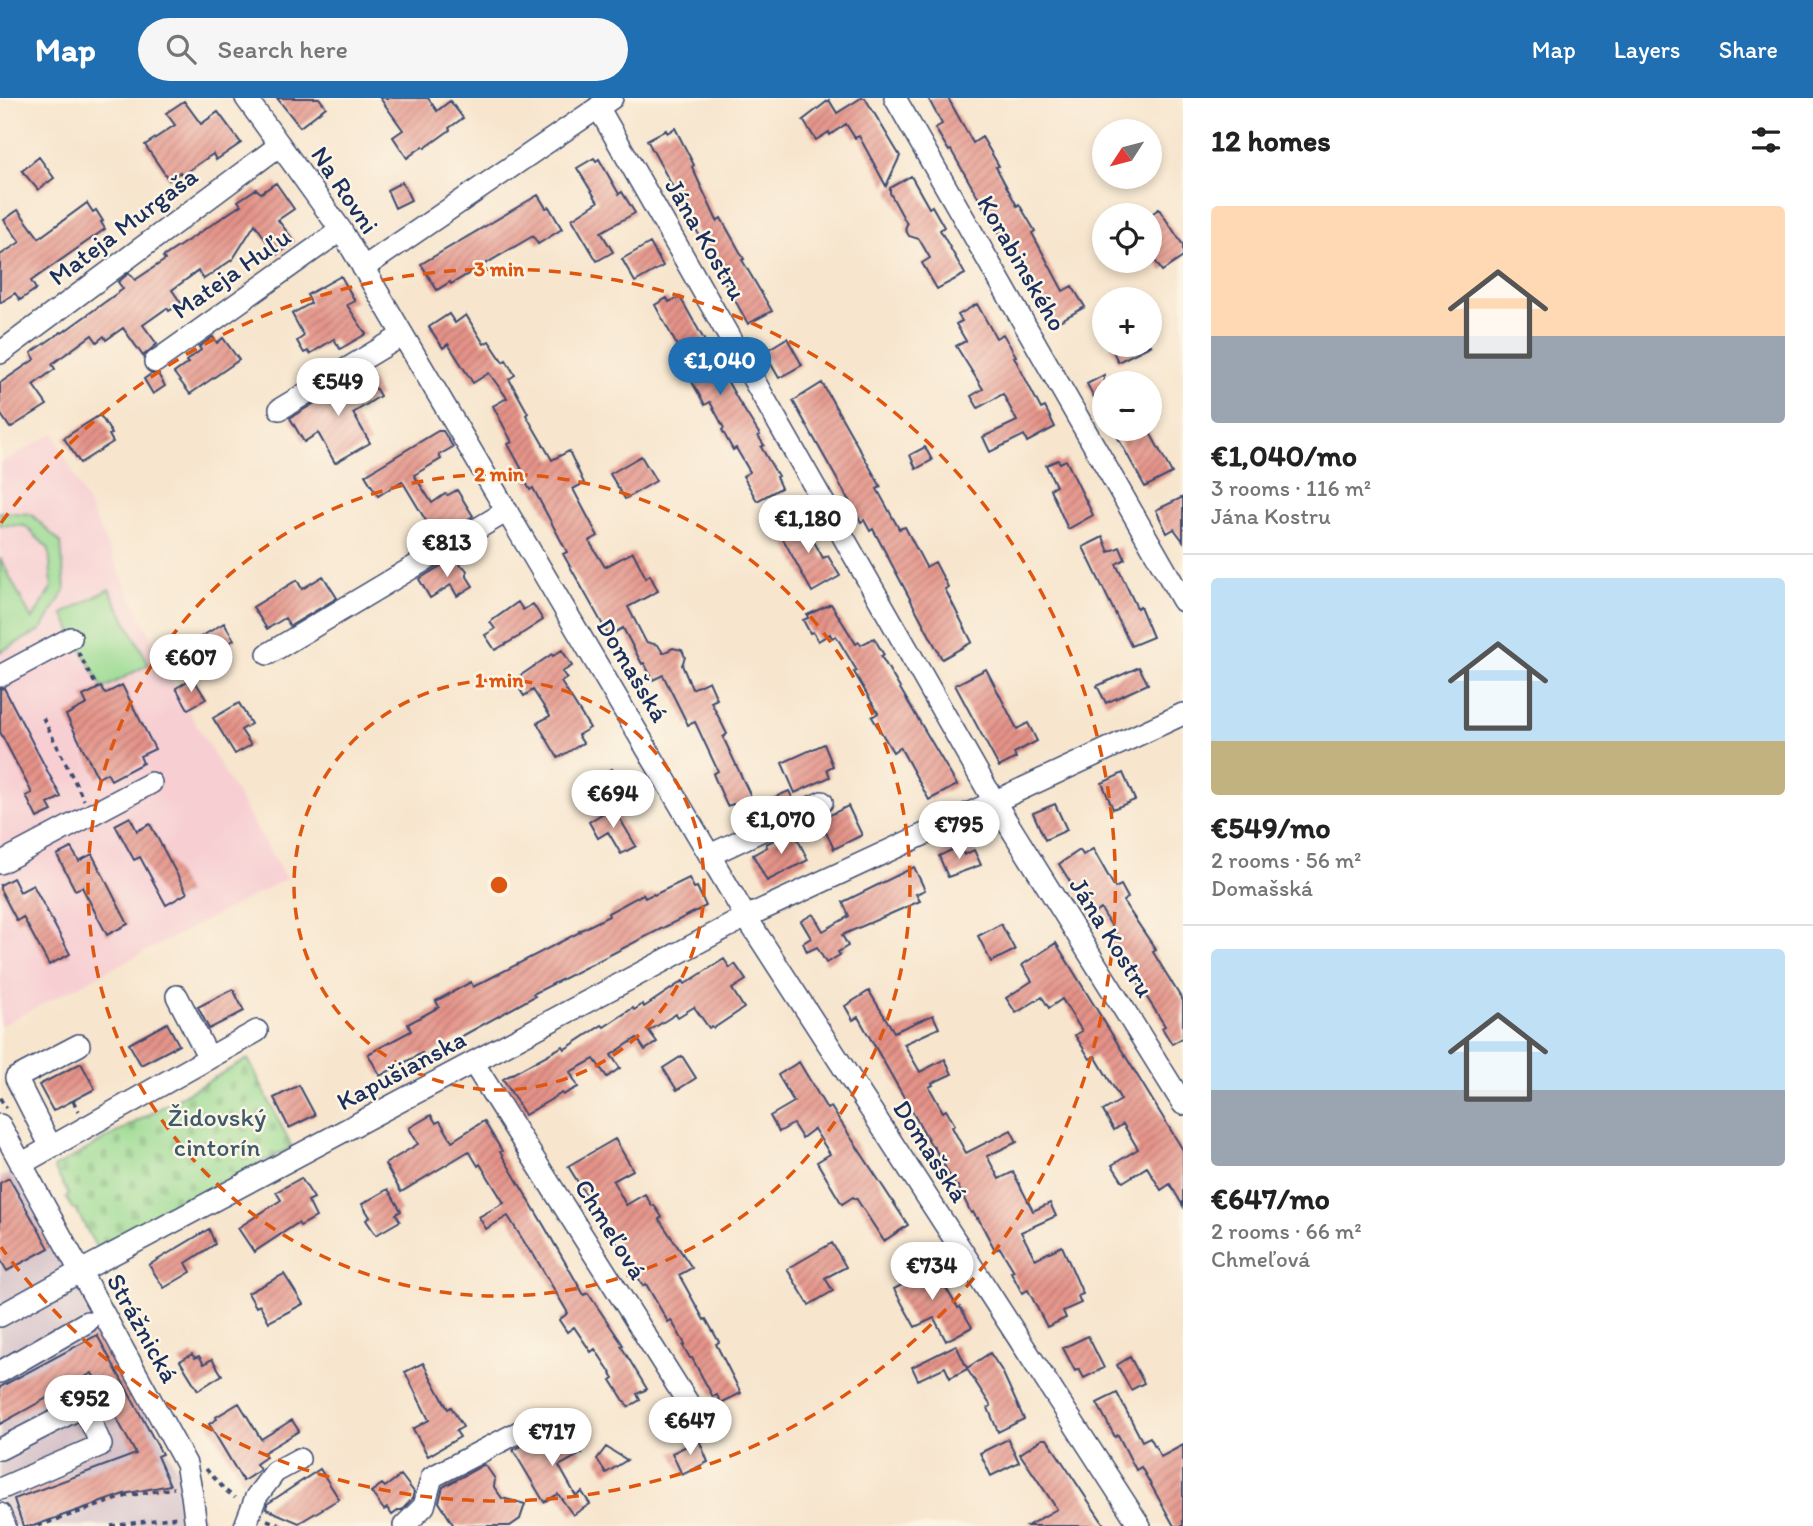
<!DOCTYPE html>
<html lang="en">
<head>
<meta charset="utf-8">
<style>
	body { margin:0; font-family:Itim,sans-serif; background:#f6f6f6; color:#222; height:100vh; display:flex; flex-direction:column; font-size:26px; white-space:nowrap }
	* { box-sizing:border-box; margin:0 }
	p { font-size:23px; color:#767676 }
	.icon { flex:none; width:38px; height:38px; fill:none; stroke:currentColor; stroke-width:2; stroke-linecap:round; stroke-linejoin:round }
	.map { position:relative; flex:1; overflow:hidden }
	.panel { display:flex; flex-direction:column; background:#fff; width:630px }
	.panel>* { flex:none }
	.needle { width:46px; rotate:234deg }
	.tools { position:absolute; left:1092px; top:21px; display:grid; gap:14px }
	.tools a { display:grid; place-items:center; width:70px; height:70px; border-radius:50%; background:#fff; box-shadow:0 4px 10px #0003; font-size:35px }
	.price { position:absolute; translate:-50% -60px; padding:0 16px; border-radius:24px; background:#fff; color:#222; font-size:23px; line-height:46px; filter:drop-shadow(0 2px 4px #0008) }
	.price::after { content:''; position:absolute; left:50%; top:42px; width:21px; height:16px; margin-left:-10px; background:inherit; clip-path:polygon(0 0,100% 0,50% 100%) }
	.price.active { background:#1f6fb2; color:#fff }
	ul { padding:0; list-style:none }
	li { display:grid; align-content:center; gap:14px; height:371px; padding:0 28px }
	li+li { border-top:2px solid #e0e0e0 }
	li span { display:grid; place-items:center; height:217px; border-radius:7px; color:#555 }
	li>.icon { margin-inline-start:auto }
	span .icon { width:126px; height:126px; fill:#fffc; stroke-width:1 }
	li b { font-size:30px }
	h2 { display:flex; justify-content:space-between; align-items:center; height:84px; padding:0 28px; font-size:30px }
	header { display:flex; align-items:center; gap:42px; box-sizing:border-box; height:98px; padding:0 35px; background:#1f6fb2; color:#fff }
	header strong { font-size:33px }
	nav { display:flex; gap:38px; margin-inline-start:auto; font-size:24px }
	.search { width:490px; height:63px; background:#f6f6f6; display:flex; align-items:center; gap:18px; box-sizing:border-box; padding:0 24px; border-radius:38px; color:#767676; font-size:26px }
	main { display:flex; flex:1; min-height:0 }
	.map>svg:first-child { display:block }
	.built { fill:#f7cfd3 }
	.industrial { fill:#d2bdc7 }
	.cemetery { fill:url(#cemetery-stones); stroke:#5a8478; stroke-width:2 }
	.pitch { fill:#9ada91; stroke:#5a8478; stroke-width:2 }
	.building { fill:url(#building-hatch) }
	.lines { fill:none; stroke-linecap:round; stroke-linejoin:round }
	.minor-casing { stroke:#3c4a6f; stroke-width:24 }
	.path { stroke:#3c4a6f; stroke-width:3.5; stroke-dasharray:5 5; stroke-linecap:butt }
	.minor { stroke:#fff; stroke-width:21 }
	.ring { fill:none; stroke:#de5710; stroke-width:3.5; stroke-dasharray:12 9 }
	.labels { text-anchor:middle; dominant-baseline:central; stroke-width:5; stroke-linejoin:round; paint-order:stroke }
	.street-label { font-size:26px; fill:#1b2f5e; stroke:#fcf5e5 }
	.park-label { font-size:26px; fill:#3b5a6b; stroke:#fcf5e5 }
	.centre { fill:#de5710; stroke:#fcf5e5; stroke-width:3.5 }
	.ring-label { font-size:21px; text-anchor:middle; font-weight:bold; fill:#de5710; stroke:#fcf5e5; stroke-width:5; stroke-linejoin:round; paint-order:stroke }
</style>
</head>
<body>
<header>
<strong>Map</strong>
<div class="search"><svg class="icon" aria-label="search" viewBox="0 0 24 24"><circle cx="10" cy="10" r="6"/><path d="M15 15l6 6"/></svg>Search here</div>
<nav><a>Map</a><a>Layers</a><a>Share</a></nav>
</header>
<main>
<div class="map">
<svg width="1183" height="1428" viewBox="0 0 1183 1428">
	<defs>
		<pattern id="cemetery-stones" width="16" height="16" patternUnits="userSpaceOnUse" patternTransform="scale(1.75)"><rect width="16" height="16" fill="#9ada91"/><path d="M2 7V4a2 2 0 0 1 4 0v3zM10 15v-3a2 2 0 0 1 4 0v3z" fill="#84bb7f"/></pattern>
		<pattern id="building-hatch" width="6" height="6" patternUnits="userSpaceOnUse" patternTransform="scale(1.75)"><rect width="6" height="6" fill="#e59388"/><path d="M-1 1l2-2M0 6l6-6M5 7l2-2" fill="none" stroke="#b97872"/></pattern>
	</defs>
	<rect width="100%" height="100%" fill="#fcf5e5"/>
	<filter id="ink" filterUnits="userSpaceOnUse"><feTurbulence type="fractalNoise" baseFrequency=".0143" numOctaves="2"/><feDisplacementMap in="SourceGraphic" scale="14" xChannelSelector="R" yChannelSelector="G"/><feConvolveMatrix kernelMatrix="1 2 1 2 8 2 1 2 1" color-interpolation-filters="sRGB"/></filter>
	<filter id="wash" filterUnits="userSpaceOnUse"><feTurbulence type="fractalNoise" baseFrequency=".00686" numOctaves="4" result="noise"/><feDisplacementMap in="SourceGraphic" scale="28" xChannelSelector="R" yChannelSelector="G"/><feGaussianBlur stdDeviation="1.57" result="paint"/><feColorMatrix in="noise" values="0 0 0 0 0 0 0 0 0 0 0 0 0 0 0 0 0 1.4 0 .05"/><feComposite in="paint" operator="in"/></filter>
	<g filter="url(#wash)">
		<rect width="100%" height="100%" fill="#f7e5cd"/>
		<path class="built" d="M54,335L174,588L286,781L0,928V366Z"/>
		<path class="industrial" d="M15,1072L205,1423L156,1428H0V1080Z"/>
		<path class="cemetery" d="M248,961L292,1049L124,1136L96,1149L76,1111L73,1112L66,1099L69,1097L54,1070Z"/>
		<path class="pitch" d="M0,414L31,416L61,445L65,492L41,532L0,554V460L32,522L52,489L49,451L25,428L0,427Z
			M109,491L149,566L103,591L63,516Z"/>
		<g id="blocks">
			<path class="building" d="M277,0H319L326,9L300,29Z
				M380,0H428L437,13L450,3L463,20L449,30L450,32L425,50L423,48L407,60L393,39L403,32Z
				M861,0H865L900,58L886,88L859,38L855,40L846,26L830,37L829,34L816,42L803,22L829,2L837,15Z
				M928,0H948L973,45L982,39L999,68L996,69L1017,108L1019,106L1035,133L1032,135L1063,193L1072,188L1085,209L1056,225L1036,188L1031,191L1008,149L1007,150L951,52L949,53L935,30L942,26Z
				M184,3L201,26L218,14L241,45L216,62L213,56L182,77L180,74L169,82L145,47L175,27L166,15Z
				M675,30L694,67L692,69L717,123L721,120L744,161L742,162L772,213L748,226L647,42L666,32L667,35Z
				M39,59L54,80L38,92L22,73Z
				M594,60L596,63L599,61L619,96L622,94L635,115L601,134L613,154L597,163L572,121L598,104L577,70Z
				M911,78L929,110L932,108L944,129L940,132L965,176L937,191L922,165L930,160L919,141L909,138L905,131L907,126L890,95V90Z
				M402,84L411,102L395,110L387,92Z
				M276,85L294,111L278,122L295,144L276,157L255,126L233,161L204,181L198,173L172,192L181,205L169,213L167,210L143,227L157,246L143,258L123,230L106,242L104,238L97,244L92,237L52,266L55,271L33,287L47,307L10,330L0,315V285L35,261L31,255L61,234L62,235L123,191L118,184L129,175L135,182L165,162L163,159L241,107L238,103L256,91L261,95Z
				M538,97L546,110L549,109L562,131L538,146L533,138L451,186L450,184L437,192L421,166Z
				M87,105L93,114L96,112L103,123L101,124L105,131L31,183L36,191L20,202L15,195L0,205V157L20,144L4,122L18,112L39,140Z
				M1159,111L1183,147V159L1162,173L1150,155V117Z
				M650,145L663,168L635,184L622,161Z
				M341,178L355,203L347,207L366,236L340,251L334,241L310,256L308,253L304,255L297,243L304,238L292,216L311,205L307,197Z
				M680,199L738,302L760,337L758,338L764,347L761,349L778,378L776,379L781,390L757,403L743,378L750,374L736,350L733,352L722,332L724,330L710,304L705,307L683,268L687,266L655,207L667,200L669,204Z
				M977,206L996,240L1003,236L1016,258L1014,259L1041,311L1045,309L1055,329L1027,344L1024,337L990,354L983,339L1017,323L1003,296L978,310L971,298L983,291L956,248L966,243L956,226L962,223L958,217Z
				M449,216L455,225L466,217L484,246L489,243L503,264L506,262L515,277L509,281L528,315L526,317L552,362L569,353L584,385L573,391L598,438L589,443L605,469L633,454L646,480L650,477L658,493L628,509L646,544L658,547L663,555L673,550L682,552L685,559L682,567L692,591L709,583L717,601L711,604L727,636L723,639L754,705L737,713L733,706L727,708L713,676L718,673L695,624L688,627L663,577L653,582L644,565L642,566L623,530L609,538L563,456L567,454L533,390L530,392L524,381L526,379L508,346L512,344L493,308L507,300L489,275L473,285L448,246L443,250L429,229Z
				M213,239L217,245L223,240L239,262L190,296L174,275L188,265L186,263L201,252L199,249Z
				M787,240L802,267L779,280L764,254Z
				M1110,247H1152L1118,264Z
				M366,274L380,298L353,315L370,345L335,365L318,335L304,344L290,320Z
				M151,276H158L165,288L153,296L144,281Z
				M1104,277V318L1087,286Z
				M822,285L881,389L877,391L899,431L905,429L926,469L935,464L948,489L945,491L972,544L942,561L873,431L870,433L864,422L861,424L793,303Z
				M100,317L112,336L109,337L113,344L80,365L64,340Z
				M1113,331H1148L1172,375L1145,389Z
				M438,333H443L453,349L439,357L441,361L414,377L432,405L445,396L448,397L457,392L473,418L455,429L452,425L434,436L402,383L378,398L365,377Z
				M925,349L932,362L916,371L910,357Z
				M641,358L656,383L625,401L610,376Z
				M1058,362L1060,365L1066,362L1093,417L1068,431L1050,391L1056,388L1046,367Z
				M1183,399V443L1174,431L1167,435L1156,412Z
				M800,418L823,460L828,458L840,478L812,494L777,430Z
				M1103,439L1109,454L1120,449L1125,461L1116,466L1137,510L1140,508L1153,539L1131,548L1083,449Z
				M456,459L461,468L464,469L467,473L466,477L473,488L457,498L451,487L430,500L419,481Z
				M323,478L337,500L290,528L285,520L267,531L253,509L297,482L302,491Z
				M518,504L523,512L533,506L543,522L520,537V538L495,552L485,537L495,531L490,524Z
				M831,506L856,546L859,544L861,547L874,540L884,557L881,558L957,687L929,702L900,649L893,654L872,619L878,615L854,574L857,573L836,538L832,540L830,536L818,543L813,534L810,535L803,522L808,520L807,517Z
				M224,525L234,542L227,546L232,555L190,579L175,554Z
				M562,552L572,568L562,574L567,580L561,584L590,630L578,637L583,645L558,660L537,625L550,618L533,592L524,598L514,582L552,556L553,558Z
				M1139,569L1148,586L1106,605L1097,588Z
				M986,571L1017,631L1028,625L1037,643L1014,655L1016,660L999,669L955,587Z
				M193,580L206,601L188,611L176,590Z
				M122,587L155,651L140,658L143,665L111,682L107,675L98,680L66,617L87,606L83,598L101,589L105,596Z
				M4,590L61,699L48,706L52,713L37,720L26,698L32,695L0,634V591Z
				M239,605L251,626L241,632L251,647L235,656L213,620Z
				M824,646L833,668L827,671L830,679L795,695L782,665Z
				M612,671L621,688L602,698L593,682Z
				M1123,675L1135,702L1113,711L1102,685Z
				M789,693L794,703L773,713L768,702Z
				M1055,706L1067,732L1045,742L1033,715Z
				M848,708L862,737L834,751L820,722Z
				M613,709L636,748L621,756L608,734L598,740L589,724Z
				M130,719L137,733L150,726L187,795L166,807L140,759L134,762L115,727Z
				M793,732L808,762L767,783L753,757L767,749L766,746Z
				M960,748L964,757L974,752L981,767L948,779L939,758Z
				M71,750L79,763L92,756L128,826L107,837L82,789L75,792L57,757Z
				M1093,751L1115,790L1121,787L1128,800L1123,803L1156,852L1153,854L1183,903V940L1172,946L1162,930L1165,928L1139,887L1142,885L1122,852L1118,854L1111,843L1118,839L1101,811L1091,817L1059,766L1080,752L1083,757Z
				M914,769L925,792L916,796L920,803L842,837L848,848L838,854L840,857L826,865L817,849L807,854L803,845L811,840L801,823L813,816L823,833L849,818L843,804Z
				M13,780L20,794L33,787L70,856L49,867L23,819L17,823L0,791V787Z
				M689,780L694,790L697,789L706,808L533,896L535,898L424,959L422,955L380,978L368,956L411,933L408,926L439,909L436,903L471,884L473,889L580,834L579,833L609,818L608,815L643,796L645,800L653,796L654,797Z
				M1001,826L1015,852L991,864L978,838Z
				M1056,845L1183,1052V1108L1170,1086L1161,1092L1147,1069L1123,1084L1112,1067L1138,1051L1123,1026L1114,1032L1103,1013L1121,1002L1095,958L1090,961L1075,937L1082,933L1062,901L1049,910L1042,899L1016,915L1006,900L1032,883L1022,867Z
				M724,861L730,870L735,866L746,882L732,891L744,910L714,930L712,928L709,930L694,909L678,919L676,916L649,933L657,944L645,952L637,940L611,957L620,970L607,979L594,961L570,974L578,989L563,997L562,995L525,1017L503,981L563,948L565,951L602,927L604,929L633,910L634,912L643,906L644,909L683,883L685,886Z
				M233,891L244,913L209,931L198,909Z
				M869,893L894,934L933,917L939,930L904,946L920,974L945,961L952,976L932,985L933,987L929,989L943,1014L946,1012L955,1027L952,1029L966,1055L1011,1032L1017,1044L987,1058L999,1081L1013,1074L1033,1113L1050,1105L1056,1118L1021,1134L1035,1161L1062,1148L1083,1196L1078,1198L1081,1205L1063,1213L1066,1220L1047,1229L1028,1192L1022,1195L1011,1174L1014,1173L1000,1150L995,1152L978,1120L977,1121L973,1114L971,1115L958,1088L956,1089L934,1049L933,1050L858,919L853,922L845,908Z
				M167,925L179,947L141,967L129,946Z
				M682,958L696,980L677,992L663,970Z
				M799,964L827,1011L831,1009L908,1127L884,1143L856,1100L855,1101L853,1099L842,1106L834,1093L817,1064L830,1056L814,1031L802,1040L793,1026L779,1034L770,1018L794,1004L778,977Z
				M81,965L95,991L53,1013L39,987Z
				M299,987L315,1017L289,1030L274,1000Z
				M431,1017L436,1025L440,1023L452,1043L484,1023L502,1053L500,1054L543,1126L584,1197L588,1195L623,1247L621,1248L647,1291L637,1296L640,1302L628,1309L611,1282L614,1280L595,1251L591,1254L574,1229L567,1234L559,1222L568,1215L532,1154L531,1155L508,1118L486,1131L479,1119L504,1105L480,1066L478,1068L469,1053L401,1094L385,1066L418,1046L409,1030Z
				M615,1041L633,1072L613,1083L626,1107L645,1096L652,1108L654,1107L662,1119L659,1121L692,1170L679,1177L704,1222L706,1221L719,1244L716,1246L741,1295L721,1305L717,1297L713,1299L692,1260H690L683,1248L685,1246L671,1222L668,1224L646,1186L643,1188L623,1152L621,1153L603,1120L601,1121L568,1068Z
				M9,1080L49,1150L7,1173L0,1161V1085Z
				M301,1080L314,1100L308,1103L316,1119L300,1128L298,1125L254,1154L238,1130L281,1102L276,1094Z
				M388,1091L401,1113L396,1116L400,1123L376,1137L366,1122L370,1119L362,1106Z
				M209,1131L215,1146L186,1165L191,1174L164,1190L149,1167Z
				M832,1145L846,1169L825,1180L833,1193L809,1207L787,1171Z
				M927,1159L958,1210L960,1209L972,1229L946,1243L934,1220L915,1229L894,1191L919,1178L913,1167Z
				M284,1176L303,1206L269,1224L260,1207L256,1209L248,1195Z
				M97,1237L162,1356L157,1358L170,1387L124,1396L33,1428H23L14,1401L136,1356L92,1275L0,1326V1289Z
				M1088,1238L1104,1270L1084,1280L1079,1271L1075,1273L1063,1250Z
				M956,1247L967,1270L990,1255L1002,1273L1024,1321L998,1334L988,1310L991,1308L967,1271L950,1280L945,1269L918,1282L912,1269Z
				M192,1256L195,1260L199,1258L204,1266L212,1261L222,1277L198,1292L180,1263Z
				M1130,1259L1144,1285L1131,1292L1117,1267Z
				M423,1265L448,1311L451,1309L463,1329L456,1333L460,1339L428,1358L413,1331L429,1322L405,1274Z
				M1117,1295L1142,1343L1150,1339L1161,1359L1183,1347V1428H1174L1141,1369L1136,1372L1118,1337L1115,1339L1097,1305Z
				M239,1305L261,1341L292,1322L299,1333L263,1355L266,1359L256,1366L260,1372L243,1383L209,1326L217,1321L216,1319Z
				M567,1328L582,1355L559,1368L576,1398L582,1394L590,1406L573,1417L558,1396L544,1404L513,1352L533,1342L535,1346Z
				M1008,1341L1019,1364L991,1378L980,1355Z
				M1042,1341H1047L1105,1428H1027L1057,1411L1020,1356Z
				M699,1342L708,1364L682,1377L672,1355Z
				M606,1349L627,1362L606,1375L597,1361Z
				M483,1367L486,1368L495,1381L494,1389L502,1400L525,1406L520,1421L510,1428H454L439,1404L443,1389Z
				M320,1371L339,1401L299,1425L266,1411L267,1406Z
				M401,1377L414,1394L412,1401L402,1412H399L392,1417L387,1410L384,1412L371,1394L382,1386L385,1389Z"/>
		</g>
	</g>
	<g filter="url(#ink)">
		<use href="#blocks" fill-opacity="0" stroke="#3c4a6f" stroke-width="2"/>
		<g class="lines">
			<g class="minor-casing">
				<path id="minor" d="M246,0L341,132L746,819L1140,1428
					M895,0L1183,503
					M598,9L994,703L1183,1006
					M363,170L612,0
					M0,255L280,47
					M155,264L341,132
					M280,311L403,237
					M268,556L507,413
					M0,578L71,540
					M710,757L822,704
					M0,765L151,685
					M177,898L209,960
					M474,966L702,1327
					M0,1027L186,1366L192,1397L196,1428
					M51,1049L16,980L79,947
					M21,1066L257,933
					M0,1218L81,1173L746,819L1183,616
					M0,1274L87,1224
					M0,1351L84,1308L101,1347L0,1391
					M0,1416L5,1428
					M245,1428L256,1399L275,1374L299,1361
					M404,1428L424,1408L432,1379L538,1324"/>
			</g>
			<path class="path" d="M78,554L98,591
				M43,620L84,702
				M0,1000L6,1010
				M73,1003L79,1013
				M206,1371L225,1392L235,1400
				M267,1422L283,1428
				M38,1428L127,1398L174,1390
				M111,1428L177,1419"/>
			<use href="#minor" class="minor"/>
		</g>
	</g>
	<g class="ring">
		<circle cx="499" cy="787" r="205"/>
		<circle cx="499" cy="787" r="411"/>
		<path d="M1 425A616 616 0 1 1 1 1149"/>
	</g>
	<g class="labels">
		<g class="street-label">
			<text transform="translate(345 92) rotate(56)">Na Rovni</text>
			<text transform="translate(123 128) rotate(-37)">Mateja Murgaša</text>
			<text transform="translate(706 141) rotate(60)">Jána Kostru</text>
			<text transform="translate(1022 165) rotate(60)">Korabinského</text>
			<text transform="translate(231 175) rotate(-35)">Mateja Huľu</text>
			<text transform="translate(633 572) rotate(59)">Domašská</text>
			<text transform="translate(1112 839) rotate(58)">Jána Kostru</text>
			<text transform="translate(401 972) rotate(-28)">Kapušianska</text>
			<text transform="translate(931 1053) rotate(57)">Domašská</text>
			<text transform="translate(611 1131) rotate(58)">Chmeľová</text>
			<text transform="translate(143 1230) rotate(61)">Strážnická</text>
		</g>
		<g class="park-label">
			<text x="217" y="1019">Židovský<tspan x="217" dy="30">cintorín</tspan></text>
		</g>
	</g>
	<circle cx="499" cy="787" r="10" class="centre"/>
	<g class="ring-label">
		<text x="499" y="178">3 min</text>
		<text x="499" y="383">2 min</text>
		<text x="499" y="589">1 min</text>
	</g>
</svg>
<div class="tools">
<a><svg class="needle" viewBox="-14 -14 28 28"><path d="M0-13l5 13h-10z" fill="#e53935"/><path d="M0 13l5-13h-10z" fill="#767676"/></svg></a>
<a><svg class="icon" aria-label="locate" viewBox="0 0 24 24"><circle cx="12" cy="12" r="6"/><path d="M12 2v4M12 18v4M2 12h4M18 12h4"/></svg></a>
<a>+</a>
<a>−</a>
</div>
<b class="price active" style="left:720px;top:299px">€1,040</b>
<b class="price" style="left:338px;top:320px">€549</b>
<b class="price" style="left:808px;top:457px">€1,180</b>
<b class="price" style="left:447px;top:481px">€813</b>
<b class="price" style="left:191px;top:596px">€607</b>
<b class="price" style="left:613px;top:732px">€694</b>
<b class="price" style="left:781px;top:758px">€1,070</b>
<b class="price" style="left:959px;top:763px">€795</b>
<b class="price" style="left:932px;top:1204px">€734</b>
<b class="price" style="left:85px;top:1337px">€952</b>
<b class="price" style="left:690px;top:1359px">€647</b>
<b class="price" style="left:552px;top:1370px">€717</b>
</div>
<section class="panel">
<h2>12 homes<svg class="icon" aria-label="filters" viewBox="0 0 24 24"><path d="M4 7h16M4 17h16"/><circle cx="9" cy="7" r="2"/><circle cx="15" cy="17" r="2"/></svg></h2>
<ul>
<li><span style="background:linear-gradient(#ffd9b3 60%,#9aa5b1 0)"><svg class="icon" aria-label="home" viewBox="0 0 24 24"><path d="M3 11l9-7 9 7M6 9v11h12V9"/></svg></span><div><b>€1,040/mo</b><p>3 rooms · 116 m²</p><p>Jána Kostru</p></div></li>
<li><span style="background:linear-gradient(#bfe0f5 75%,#c2b280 0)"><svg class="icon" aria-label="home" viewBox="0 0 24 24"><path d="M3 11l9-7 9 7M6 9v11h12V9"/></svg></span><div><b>€549/mo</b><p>2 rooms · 56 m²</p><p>Domašská</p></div></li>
<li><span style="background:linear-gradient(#bfe0f5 65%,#9aa5b1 0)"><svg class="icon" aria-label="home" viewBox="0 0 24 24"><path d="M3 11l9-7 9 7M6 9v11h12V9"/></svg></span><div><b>€647/mo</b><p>2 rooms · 66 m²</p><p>Chmeľová</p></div></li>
</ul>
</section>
</main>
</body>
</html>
